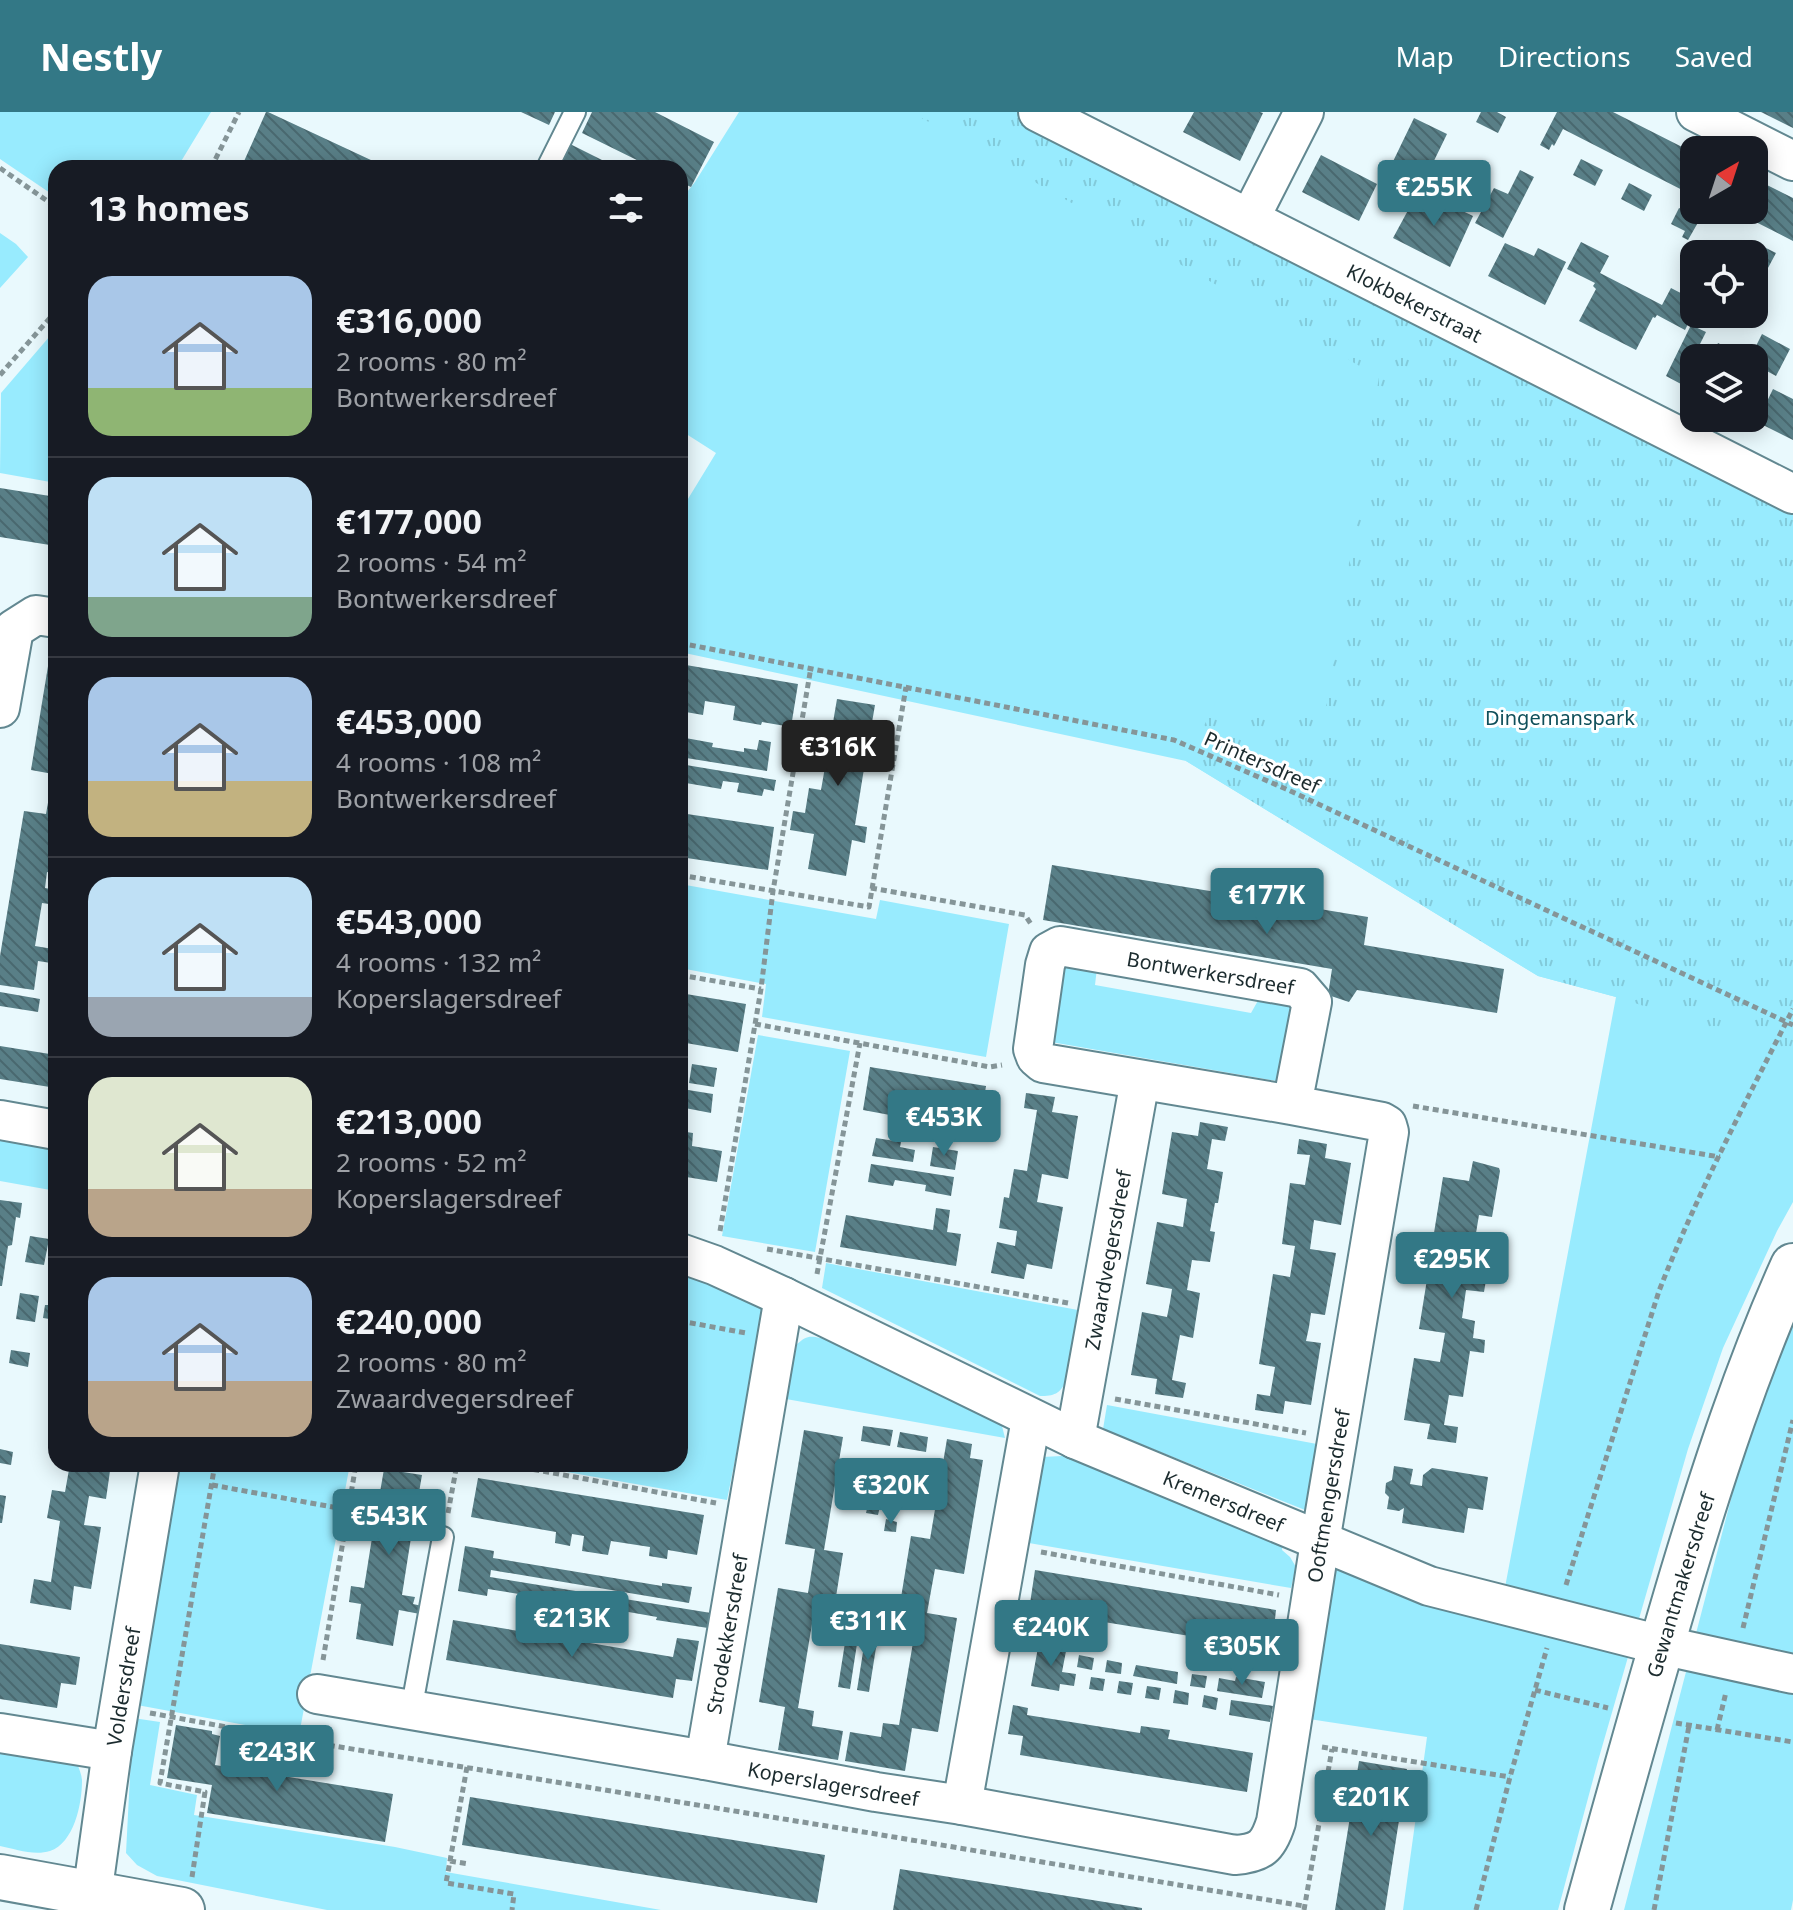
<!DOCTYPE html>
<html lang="en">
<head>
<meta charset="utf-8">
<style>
	body { margin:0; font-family:"Noto Sans",sans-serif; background:#242831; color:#f1f3f6; height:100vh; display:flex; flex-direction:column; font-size:30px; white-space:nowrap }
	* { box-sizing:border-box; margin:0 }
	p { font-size:26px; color:#9ea1a6 }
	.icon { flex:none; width:44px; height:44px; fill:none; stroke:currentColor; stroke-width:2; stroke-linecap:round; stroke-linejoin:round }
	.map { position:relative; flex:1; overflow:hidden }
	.panel { position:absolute; left:48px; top:48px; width:640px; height:1312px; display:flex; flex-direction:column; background:#171b24; border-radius:24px; box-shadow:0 4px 20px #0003 }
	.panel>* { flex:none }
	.needle { width:52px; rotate:39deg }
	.controls { position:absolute; left:1680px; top:24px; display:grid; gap:16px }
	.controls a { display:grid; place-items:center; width:88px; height:88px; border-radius:16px; background:#171b24; box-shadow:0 4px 20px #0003; font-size:40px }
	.price { position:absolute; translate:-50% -68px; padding:0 18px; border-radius:8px; background:#337886; color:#fff; font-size:26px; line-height:52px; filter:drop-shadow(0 2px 4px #0008) }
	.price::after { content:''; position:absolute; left:50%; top:48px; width:24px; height:18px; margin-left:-12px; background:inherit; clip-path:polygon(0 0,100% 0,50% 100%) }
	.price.on { background:#222; color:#fff }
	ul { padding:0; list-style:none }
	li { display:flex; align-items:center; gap:24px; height:200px; padding:0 40px }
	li+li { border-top:2px solid #363941 }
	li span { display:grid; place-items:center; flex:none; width:224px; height:160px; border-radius:24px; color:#555 }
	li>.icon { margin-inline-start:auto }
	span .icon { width:96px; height:96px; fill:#fffc; stroke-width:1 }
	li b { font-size:34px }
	h2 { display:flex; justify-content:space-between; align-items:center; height:96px; padding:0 40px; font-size:34px }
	header { display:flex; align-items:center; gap:48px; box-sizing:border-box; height:112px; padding:0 40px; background:#337886; color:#fff }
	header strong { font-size:38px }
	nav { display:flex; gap:44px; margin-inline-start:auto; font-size:28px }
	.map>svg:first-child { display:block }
	.grass { fill:#98ebfe }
	.park { fill:url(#park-tufts) }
	.building { fill:url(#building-back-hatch) }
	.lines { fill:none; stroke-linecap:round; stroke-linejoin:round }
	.lane-casing { stroke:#628891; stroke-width:24 }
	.street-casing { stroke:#628891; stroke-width:42 }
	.secondary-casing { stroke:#628891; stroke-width:48 }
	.path { stroke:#859598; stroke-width:5; stroke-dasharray:6 4; stroke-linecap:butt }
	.lane { stroke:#fff; stroke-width:20 }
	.street { stroke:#fff; stroke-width:38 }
	.secondary { stroke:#fff; stroke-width:44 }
	.labels { text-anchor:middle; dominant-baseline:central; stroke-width:6; stroke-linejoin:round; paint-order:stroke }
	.street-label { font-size:20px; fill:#1b2b2e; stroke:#fff }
	.park-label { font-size:20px; fill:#0f4f5a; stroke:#fff }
</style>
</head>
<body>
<header>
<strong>Nestly</strong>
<nav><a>Map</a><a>Directions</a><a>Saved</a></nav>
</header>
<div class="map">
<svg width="1793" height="1798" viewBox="0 0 1793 1798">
	<defs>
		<pattern id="park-tufts" width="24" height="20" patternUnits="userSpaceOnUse" patternTransform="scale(2)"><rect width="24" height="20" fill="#98ebfe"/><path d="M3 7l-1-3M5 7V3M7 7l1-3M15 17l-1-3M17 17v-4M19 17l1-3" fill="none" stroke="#82cada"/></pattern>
		<pattern id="building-back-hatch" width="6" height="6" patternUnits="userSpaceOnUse" patternTransform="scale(2)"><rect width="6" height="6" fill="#597f87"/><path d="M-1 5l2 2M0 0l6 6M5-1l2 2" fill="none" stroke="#49686f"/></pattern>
	</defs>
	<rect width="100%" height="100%" fill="#e9f9fd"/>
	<path class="grass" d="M0,0H211L177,56H56V85L0,47Z
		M739,0H1026L1793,391V1090L1777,1119L1723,1236L1688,1337L1598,1649L1558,1798H1403L1427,1625L1309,1607L1337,1448L1500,1502L1616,885L1538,864L1186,649L680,540V400L716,341L680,318V89L695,70Z
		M0,121L16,132L28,145L0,176Z
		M56,217V371L0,361L1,281Z
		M680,772L876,807L880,788L1009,812L986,945L762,905L766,872L680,856Z
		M1067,843L1098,847L1095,873L1251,901L1264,878L1295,884L1277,969L1051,930Z
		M758,923L850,939L815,1140L722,1124Z
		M0,1016L56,1026V1079L0,1069Z
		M826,1151L1078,1198L1066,1269C1060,1282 1054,1284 1040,1284L822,1176Z
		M680,1154L754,1184L762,1197V1213L727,1388L521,1352H680Z
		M1793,1202V1788L1791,1798H1624L1737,1364L1776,1245Z
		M824,1217L1001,1310L1005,1326L786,1287L797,1232C805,1225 809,1223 820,1226Z
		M1107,1293L1317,1332L1305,1398L1103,1317Z
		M1065,1337L1283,1430L1282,1438L1290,1445L1296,1455L1291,1476L1023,1430L1042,1345L1062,1344Z
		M179,1352H350L299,1623L137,1593Z
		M133,1606L160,1610L150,1673L197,1683L194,1703L395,1735L447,1746L446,1760L661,1798H327L157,1764L137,1753L126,1741Z
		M0,1631L77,1651C79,1657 82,1663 82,1669C82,1692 74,1731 50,1739C34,1744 15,1737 0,1734Z"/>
	<path class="park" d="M911,0H1033L1793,385V942L1616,885L1538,864L1186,649L1214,594L1324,606L1379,265Z"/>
	<path class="building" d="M266,0H268L388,56H289L278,51L276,56H241Z
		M521,0H555L549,13Z
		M592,0H655L714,30L691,75L680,70V56H653L582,21Z
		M1194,0H1260L1263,1L1240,49L1183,20Z
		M1481,0H1497L1506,5L1498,21L1476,10Z
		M1557,0H1613L1694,41V84L1563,17L1554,34L1552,32L1549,38L1540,33Z
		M1761,0H1793V16Z
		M1414,6L1447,22L1430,57L1425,55L1412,80L1385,66Z
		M570,32L618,56H558Z
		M1321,43L1377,72L1359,109L1302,80Z
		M1581,47L1603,58L1595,74L1573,63Z
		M1520,58L1534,65L1503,126L1475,111L1494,76L1508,82Z
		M1629,71L1652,83L1644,99L1621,87Z
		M1765,72L1793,86V129L1748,106L1754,98Z
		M1419,78L1473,104L1450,155L1393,126Z
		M1679,96L1700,107L1688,128L1682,125L1685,119L1671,112Z
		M1581,130L1609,144L1600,161L1662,193L1671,176L1694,188V200L1685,218L1657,203L1655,206L1653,205L1636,238L1579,209L1596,177L1593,174L1595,171L1567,157Z
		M1754,130L1776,141L1768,156L1754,150V142H1748Z
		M1505,131L1534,144L1538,136L1566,150L1545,193L1488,164Z
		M1691,213L1706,220L1697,238L1711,245L1718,231L1748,246H1694V279L1666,264Z
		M1762,222L1790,237L1776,264L1754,252V246H1750Z
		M1773,277L1793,287V328L1757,310Z
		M0,376L56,385V434L0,425Z
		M50,542L56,543V762L47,760L45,776L56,778V793L42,791L35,834L53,837L51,851L38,849L34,878L0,873V844L24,699L46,702L53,662L31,658Z
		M680,552L798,572L791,615L762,610L761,613L733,608L735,594L705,589L703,603L680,599Z
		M837,587L875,593L869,628L881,630L879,646L866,644L855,713L867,715L865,731L852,728L846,764L808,757L814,722L790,718L793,699L805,701L809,676L821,678L828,638L804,634L806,618L831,622Z
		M680,625L713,631L712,635L744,640V636L757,638L759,628L771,630L767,659L680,645Z
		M680,652L776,668L774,679L764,677L762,684L737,680L739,671L723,669L721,677L680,670Z
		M687,702L774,715L768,758L680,745V711L686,712Z
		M1052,753L1368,805L1364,833L1504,857L1497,901L1357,878L1349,890L1328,883L1332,857L1043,808Z
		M0,880L40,887L38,900L0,894Z
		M680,881L746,892L738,940L680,930Z
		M0,934L56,943V976L0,967Z
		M692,952L717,956L714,975L689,971Z
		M870,955L986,974L981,1006L908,994L906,1006L863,998Z
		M688,978L713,982L711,1001L685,996Z
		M1026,981L1055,985L1052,1000L1078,1004L1068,1067L1042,1062L1037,1090L1063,1095L1052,1157L1027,1152L1024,1167L991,1161L997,1130L1015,1134L1017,1119L999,1116L1004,1085L1009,1086L1014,1057L1027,1059L1037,998L1024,996Z
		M1200,1010L1228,1015L1225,1029L1212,1027L1207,1057L1223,1060L1218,1091H1215L1210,1119L1215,1120L1210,1150L1192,1148L1187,1178L1200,1181L1193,1226L1180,1223L1172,1268L1186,1271L1183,1286L1155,1282L1157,1267L1131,1263L1142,1200L1167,1205L1170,1190L1172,1177L1146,1172L1157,1110L1183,1115L1187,1087L1162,1082L1172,1020L1198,1024Z
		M680,1019L693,1021L692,1034L722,1039L717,1070L680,1064Z
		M876,1026L901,1030L900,1035L915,1038L913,1050L872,1044Z
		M1299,1027L1327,1032L1325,1046L1351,1051L1341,1113L1314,1108L1310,1137L1336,1141L1325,1203L1311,1201L1309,1215L1306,1229L1321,1231L1311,1293L1285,1289L1283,1302L1255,1298L1257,1282L1270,1284L1275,1255L1259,1252L1273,1162L1290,1165L1295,1134L1282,1132L1290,1071L1305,1073L1310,1043L1297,1042Z
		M933,1035L958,1039L955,1058L930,1054Z
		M1473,1049L1499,1056L1500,1059L1492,1105L1479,1103L1474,1133L1487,1135L1484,1155L1488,1156L1484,1180L1466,1178L1462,1206L1475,1209L1473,1226L1485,1228L1484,1241L1470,1239L1463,1285L1449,1283L1444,1313L1458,1315L1456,1331L1427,1327L1430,1312L1404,1308L1414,1246L1440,1250L1445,1221L1419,1217L1429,1155L1455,1159L1459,1131L1433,1127L1443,1065L1469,1069Z
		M871,1052L954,1065L951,1084L925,1079L926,1073L895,1068L893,1074L868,1070Z
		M0,1088L22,1091L20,1106L16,1105L12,1133L8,1134L2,1174H0Z
		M936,1096L950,1098L947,1120L961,1122L956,1154L840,1135L846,1103L933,1118Z
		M30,1124L49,1127L44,1153L25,1150Z
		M20,1181L39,1184L35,1210L16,1207Z
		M45,1193H56V1208L43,1206Z
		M11,1238L30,1241L28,1255L9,1251Z
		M863,1314L893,1318L890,1334L861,1329Z
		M804,1318L843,1325L824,1438L843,1441L831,1516L812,1512L798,1596L814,1599L812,1614L843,1619L838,1648L778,1638L785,1595L759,1590L778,1476L808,1481L815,1437L785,1432Z
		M900,1320L928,1325L926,1340L897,1335Z
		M947,1327L972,1332L970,1346L983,1348L964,1462L935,1457L927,1501L957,1506L938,1620L912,1616L905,1659L845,1649L850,1620L881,1625L883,1611L899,1613L918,1501L899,1498L911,1424L930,1427Z
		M0,1337L13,1340L11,1353L0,1351Z
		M70,1352H111L106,1387L89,1384L84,1413L101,1415L91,1477L74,1474L71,1498L30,1491L34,1467L51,1470L60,1409L47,1406L52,1378L65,1380Z
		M1394,1354L1413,1357L1410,1372L1422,1374L1423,1363L1432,1356L1488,1365L1483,1398L1468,1396L1464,1421L1402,1411L1404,1396L1399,1399L1387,1397L1389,1385L1385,1381L1386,1371L1392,1368Z
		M384,1357L422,1363L416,1398L429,1400V1396L435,1397L433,1408L428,1407L426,1415L413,1413L402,1483L415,1485L413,1492L422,1494L420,1502L399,1498L393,1534L356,1527L361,1492L349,1490L351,1474L364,1476L375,1407L363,1405L365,1390L378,1392Z
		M874,1358L885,1360L883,1375L871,1373Z
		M478,1366L704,1403L697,1443L668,1438L667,1447L649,1444L650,1435L611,1429L608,1443L582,1439L584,1424L572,1422L570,1434L555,1431L556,1420L471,1405Z
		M890,1376L902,1378L900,1393L888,1391Z
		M0,1383L6,1384L2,1411H0Z
		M869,1388L881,1390L878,1403L866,1401Z
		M886,1407L897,1410L896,1420L884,1419Z
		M465,1434L494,1439L493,1446L662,1474V1471L692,1475L689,1491L491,1458L490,1465L711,1501L708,1516L656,1508L657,1505L600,1495L597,1514L591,1513L594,1494L587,1493L586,1500L571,1497L572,1491L559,1489L558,1496L542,1493L544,1486L488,1477L487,1484L458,1479Z
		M1035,1458L1276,1498L1274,1516L1285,1517L1281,1539L1043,1500L1042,1507L1028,1505Z
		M453,1508L673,1545L677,1526L699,1529L692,1569L676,1567L673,1586L446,1548Z
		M847,1518L859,1519L850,1577L838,1575Z
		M866,1521L878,1523L869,1580L857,1578Z
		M1039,1530L1067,1534L1062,1560L1076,1562L1074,1574L1060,1572L1059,1579L1031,1574Z
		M0,1532L80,1545L76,1573L61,1571L57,1596L0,1587Z
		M1079,1543L1094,1546L1092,1558L1077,1555Z
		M1107,1548L1122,1551L1121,1562L1105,1560Z
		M1136,1553L1178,1560L1177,1572L1133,1564Z
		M1192,1562L1207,1564L1205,1576L1190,1574Z
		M1091,1565L1105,1567L1103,1579L1089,1577Z
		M1236,1565L1265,1570L1262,1586L1217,1579L1219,1566L1235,1569Z
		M1119,1569L1133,1571L1131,1583L1117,1581Z
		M1147,1574L1161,1576L1159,1588L1145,1586Z
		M1175,1578L1189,1581L1188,1593L1173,1591Z
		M1204,1583L1218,1586L1216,1598L1202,1595Z
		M1231,1588L1273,1594L1270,1610L1229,1603Z
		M1013,1593L1028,1596L1027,1603L1140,1621L1141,1614L1170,1618L1168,1627L1253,1641L1247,1680L1020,1643L1023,1624L1008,1622Z
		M176,1613L212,1619V1622L220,1624L215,1653L393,1682L385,1730L207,1701L212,1673L167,1666Z
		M1359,1649L1407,1657L1385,1798H1335Z
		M470,1685L825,1743L817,1791L462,1733Z
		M900,1757L1142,1796V1798H893Z"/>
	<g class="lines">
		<g class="lane-casing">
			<path id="lane" d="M547,56L575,0
				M411,1599L443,1425"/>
		</g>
		<g class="street-casing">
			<g id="street">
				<path id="s1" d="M1038,0L1793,382"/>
				<path d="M1696,0L1793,49"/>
				<path d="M1250,106L1304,0"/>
				<path d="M0,596L14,517L36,503L56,506"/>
				<path d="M0,1008L56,1018"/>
				<path id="s2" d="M680,1141L714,1153L784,1185L1075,1327L1429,1474L1661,1533L1793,1562"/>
				<path id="s3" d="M1075,1327L1140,968"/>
				<path id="s4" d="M317,1582L705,1648L876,1680L962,1693L1235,1743C1261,1741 1268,1735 1276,1710L1320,1430L1389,1020L1387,1013L1382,1010L1292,993L1043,951L1036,945L1033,937L1045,853L1049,840L1060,834L1300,876L1312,890L1292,993"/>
				<path d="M0,1621L112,1639"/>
				<path id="s5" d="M705,1648L784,1185"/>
				<path d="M962,1693L1031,1307"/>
				<path id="s6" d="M90,1798L112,1639L160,1352"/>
			</g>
		</g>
		<g class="secondary-casing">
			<g id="secondary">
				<path d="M0,1765L182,1798"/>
				<path id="s7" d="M1587,1798C1618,1686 1649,1575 1682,1464C1714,1358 1748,1254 1793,1154"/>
			</g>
		</g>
		<path class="path" d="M0,56L56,95
			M211,56L239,0
			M0,263L56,199
			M680,531L1174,628L1286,677L1793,913
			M680,763L869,795L906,575
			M871,776L1025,803L1031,812
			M680,863L761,877
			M755,912L990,955L1002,953
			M1413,994L1720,1045
			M720,1119L761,877L773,779L811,555
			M767,1137L1068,1191
			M817,1162L860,931
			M680,1209L746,1221
			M1115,1287L1306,1321
			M504,1352L716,1391
			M212,1373L349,1398
			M448,1401L457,1352
			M1041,1440L1279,1483
			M1566,1473L1659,1179C1697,1082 1746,989 1793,897
			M1743,1516L1793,1308
			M323,1548L356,1352
			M1535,1578L1608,1596
			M150,1601L309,1630L312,1613
			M1676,1611L1793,1630
			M1717,1618L1726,1580
			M309,1630L870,1721L1304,1794
			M1322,1635L1510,1665
			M467,1655L446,1771L514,1782L512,1798
			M450,1749L469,1752
			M192,1765L205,1680L160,1671L215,1352
			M1304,1798L1332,1637
			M1476,1798L1510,1665L1547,1536
			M1654,1798L1689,1614"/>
		<use href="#lane" class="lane"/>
		<use href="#street" class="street"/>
		<use href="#secondary" class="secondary"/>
	</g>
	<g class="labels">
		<g class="street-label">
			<text stroke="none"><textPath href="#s1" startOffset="422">Klokbekerstraat</textPath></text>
			<text transform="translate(1262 650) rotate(24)">Printersdreef</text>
			<text stroke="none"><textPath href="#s4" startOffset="2328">Bontwerkersdreef</textPath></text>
			<text stroke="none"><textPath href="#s3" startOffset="182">Zwaardvegersdreef</textPath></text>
			<text stroke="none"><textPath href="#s4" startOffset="1320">Ooftmengersdreef</textPath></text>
			<text stroke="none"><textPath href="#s2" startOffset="598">Kremersdreef</textPath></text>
			<text stroke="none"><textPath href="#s7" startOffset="338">Gewantmakersdreef</textPath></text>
			<text stroke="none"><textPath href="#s5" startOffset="128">Strodekkersdreef</textPath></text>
			<text stroke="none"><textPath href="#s6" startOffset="226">Voldersdreef</textPath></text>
			<text stroke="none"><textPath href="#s4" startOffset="524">Koperslagersdreef</textPath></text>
		</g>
		<g class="park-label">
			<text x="1560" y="605">Dingemanspark</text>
		</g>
	</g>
</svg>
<div class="controls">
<a><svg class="needle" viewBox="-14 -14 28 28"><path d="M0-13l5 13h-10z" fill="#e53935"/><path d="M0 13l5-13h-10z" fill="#9ea1a6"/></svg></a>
<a><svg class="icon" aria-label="locate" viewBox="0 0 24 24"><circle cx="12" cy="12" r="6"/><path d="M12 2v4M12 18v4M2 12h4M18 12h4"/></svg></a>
<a><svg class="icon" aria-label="layers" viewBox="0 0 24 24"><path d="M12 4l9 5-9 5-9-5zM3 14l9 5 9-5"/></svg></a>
</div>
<b class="price" style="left:1434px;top:116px">€255K</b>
<b class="price on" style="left:838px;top:676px">€316K</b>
<b class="price" style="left:1267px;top:824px">€177K</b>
<b class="price" style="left:944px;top:1046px">€453K</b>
<b class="price" style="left:1452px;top:1188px">€295K</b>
<b class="price" style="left:891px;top:1414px">€320K</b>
<b class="price" style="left:389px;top:1445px">€543K</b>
<b class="price" style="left:572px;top:1547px">€213K</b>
<b class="price" style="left:868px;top:1550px">€311K</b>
<b class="price" style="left:1051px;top:1556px">€240K</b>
<b class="price" style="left:1242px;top:1575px">€305K</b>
<b class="price" style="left:277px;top:1681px">€243K</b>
<b class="price" style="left:1371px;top:1726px">€201K</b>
<section class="panel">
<h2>13 homes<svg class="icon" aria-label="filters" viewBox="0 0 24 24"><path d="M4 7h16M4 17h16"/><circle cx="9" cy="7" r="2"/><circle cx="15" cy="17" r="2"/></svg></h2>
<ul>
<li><span style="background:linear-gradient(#a9c7e8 70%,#8fb573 0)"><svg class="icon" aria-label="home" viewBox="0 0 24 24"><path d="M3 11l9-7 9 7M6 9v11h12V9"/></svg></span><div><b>€316,000</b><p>2 rooms · 80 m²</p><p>Bontwerkersdreef</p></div></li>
<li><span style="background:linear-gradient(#bfe0f5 75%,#7fa58c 0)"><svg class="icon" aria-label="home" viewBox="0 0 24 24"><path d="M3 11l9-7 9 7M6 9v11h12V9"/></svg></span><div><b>€177,000</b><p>2 rooms · 54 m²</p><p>Bontwerkersdreef</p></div></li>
<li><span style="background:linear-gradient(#a9c7e8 65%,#c2b280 0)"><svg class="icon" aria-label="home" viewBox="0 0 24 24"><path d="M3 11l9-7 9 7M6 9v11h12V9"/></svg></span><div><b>€453,000</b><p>4 rooms · 108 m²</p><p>Bontwerkersdreef</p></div></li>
<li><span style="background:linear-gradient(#bfe0f5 75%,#9aa5b1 0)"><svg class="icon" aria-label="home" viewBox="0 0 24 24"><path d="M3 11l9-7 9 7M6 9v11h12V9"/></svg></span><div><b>€543,000</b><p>4 rooms · 132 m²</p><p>Koperslagersdreef</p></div></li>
<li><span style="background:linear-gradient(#dfe7d0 70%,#b9a48a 0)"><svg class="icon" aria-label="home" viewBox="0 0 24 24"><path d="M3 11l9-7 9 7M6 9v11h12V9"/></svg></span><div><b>€213,000</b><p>2 rooms · 52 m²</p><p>Koperslagersdreef</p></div></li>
<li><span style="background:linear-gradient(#a9c7e8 65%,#b9a48a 0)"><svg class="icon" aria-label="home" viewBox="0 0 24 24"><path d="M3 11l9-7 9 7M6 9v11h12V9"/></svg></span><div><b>€240,000</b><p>2 rooms · 80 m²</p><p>Zwaardvegersdreef</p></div></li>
</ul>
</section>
</div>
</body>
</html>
